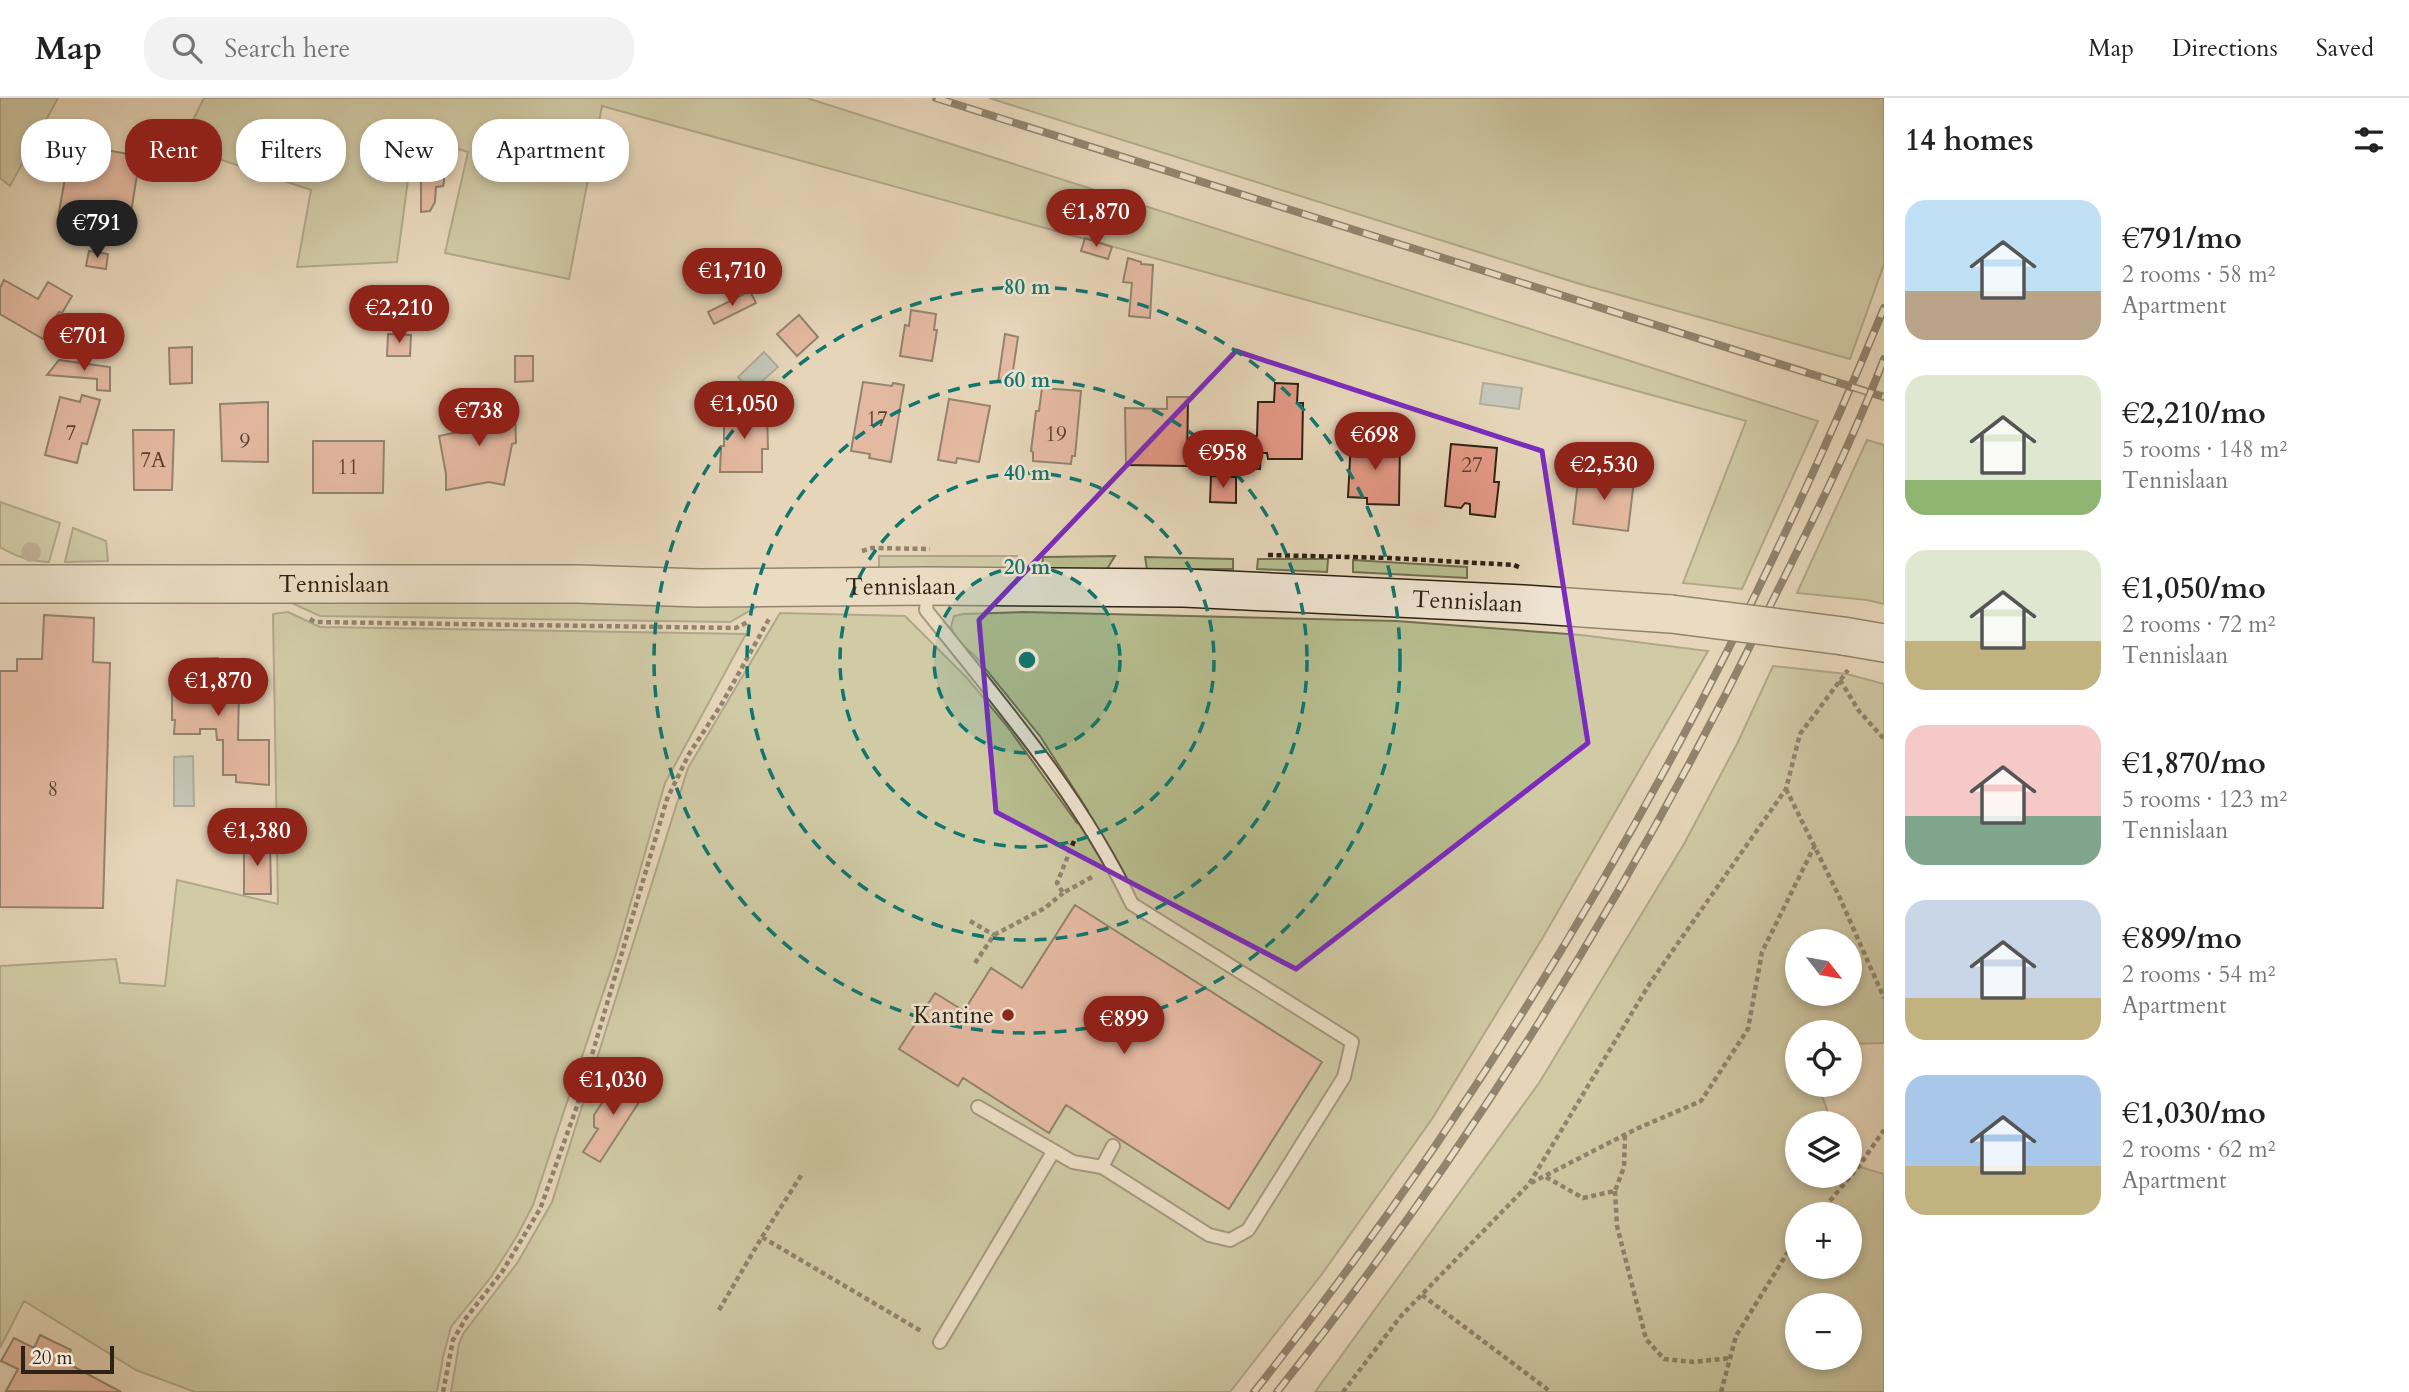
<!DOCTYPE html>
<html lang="en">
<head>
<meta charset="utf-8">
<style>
	body { margin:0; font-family:Cardo,serif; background:#f2f2f2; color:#222; height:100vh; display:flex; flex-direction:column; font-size:26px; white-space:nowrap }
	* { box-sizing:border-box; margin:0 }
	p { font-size:23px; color:#767676 }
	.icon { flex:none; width:38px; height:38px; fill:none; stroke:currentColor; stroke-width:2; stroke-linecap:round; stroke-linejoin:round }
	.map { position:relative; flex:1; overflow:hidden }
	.details { display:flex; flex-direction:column; background:#fff; width:525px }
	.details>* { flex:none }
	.guide { position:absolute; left:21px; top:21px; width:665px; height:63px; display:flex; gap:14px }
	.needle { width:46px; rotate:121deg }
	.buttons { position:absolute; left:1785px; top:831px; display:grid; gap:14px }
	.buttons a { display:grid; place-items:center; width:77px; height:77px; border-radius:50%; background:#fff; box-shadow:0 4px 10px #0003; font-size:35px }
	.scale { position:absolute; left:21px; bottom:18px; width:93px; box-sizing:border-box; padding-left:7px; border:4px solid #2d2215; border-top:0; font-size:19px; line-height:24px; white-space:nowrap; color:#2d2215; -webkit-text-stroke:5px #efe4d1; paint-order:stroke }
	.price { position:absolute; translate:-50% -60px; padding:0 16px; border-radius:24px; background:#8f2418; color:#fff; font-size:23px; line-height:46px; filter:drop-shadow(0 2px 4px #0008) }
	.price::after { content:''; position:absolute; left:50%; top:42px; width:21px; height:16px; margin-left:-10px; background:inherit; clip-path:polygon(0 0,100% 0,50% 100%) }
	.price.current { background:#222; color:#fff }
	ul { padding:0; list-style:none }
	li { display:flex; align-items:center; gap:21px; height:175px; padding:0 21px }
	li span { display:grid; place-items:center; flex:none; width:196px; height:140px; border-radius:21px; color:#555 }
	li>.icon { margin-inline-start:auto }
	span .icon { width:84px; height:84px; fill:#fffc; stroke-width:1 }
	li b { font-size:30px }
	h2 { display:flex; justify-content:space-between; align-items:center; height:84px; padding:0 21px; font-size:30px }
	.tag { padding:0 24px; border-radius:28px; background:#fff; box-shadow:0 4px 10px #0003; font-size:24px; line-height:63px }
	.tag.current { background:#8f2418; color:#fff }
	header { display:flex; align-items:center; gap:42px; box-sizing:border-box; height:98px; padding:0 35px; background:#fff; border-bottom:2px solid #e0e0e0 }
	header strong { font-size:33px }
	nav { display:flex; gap:38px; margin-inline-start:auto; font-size:24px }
	.search { width:490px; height:63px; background:#f2f2f2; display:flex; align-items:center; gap:18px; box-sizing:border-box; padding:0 24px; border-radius:28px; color:#767676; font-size:26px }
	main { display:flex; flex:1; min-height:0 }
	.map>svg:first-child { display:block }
	.green { fill:#b7bd8e; stroke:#727052; stroke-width:2; fill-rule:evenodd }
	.water { fill:#9cb6bb; stroke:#707b79; stroke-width:2 }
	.building { fill:#e39885; stroke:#2d2215; stroke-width:2 }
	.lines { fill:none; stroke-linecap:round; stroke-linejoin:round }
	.lane-casing { stroke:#5b4f3e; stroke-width:16 }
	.secondary-casing { stroke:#2d2215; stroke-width:40 }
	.path { stroke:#2d2215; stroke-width:4.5; stroke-dasharray:5 3.5; stroke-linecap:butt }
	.lane { stroke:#efe4d1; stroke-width:12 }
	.secondary { stroke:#efe4d1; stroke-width:37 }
	.rail-casing { stroke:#2d2215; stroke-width:8 }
	.rail { stroke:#efe4d1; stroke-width:5; stroke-dasharray:16; stroke-linecap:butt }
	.secondary-bridge-casing { stroke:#2d2215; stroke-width:40; stroke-linecap:butt }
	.secondary-bridge { stroke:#efe4d1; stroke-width:37 }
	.tree { fill:#94886f }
	.marked { fill:none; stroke:#7b2cbf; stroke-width:5; stroke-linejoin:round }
	.ring { fill:none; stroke:#0f766e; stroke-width:3.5; stroke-dasharray:12 9 }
	.poi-dot { fill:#8f2418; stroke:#efe4d1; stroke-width:2.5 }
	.labels { text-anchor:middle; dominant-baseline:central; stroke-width:5; stroke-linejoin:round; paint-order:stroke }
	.number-label { font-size:21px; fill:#5a4031 }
	.street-label { font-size:24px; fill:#2d2215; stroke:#efe4d1 }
	.poi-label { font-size:24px; fill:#2d2215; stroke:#efe4d1; text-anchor:end }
	.centre { fill:#0f766e; stroke:#efe4d1; stroke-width:3.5 }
	.ring-label { font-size:21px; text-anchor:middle; font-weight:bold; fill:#0f766e; stroke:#efe4d1; stroke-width:5; stroke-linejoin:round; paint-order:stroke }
</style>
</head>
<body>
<header>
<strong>Map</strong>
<div class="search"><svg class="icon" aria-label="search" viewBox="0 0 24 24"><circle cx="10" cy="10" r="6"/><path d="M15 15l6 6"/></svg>Search here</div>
<nav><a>Map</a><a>Directions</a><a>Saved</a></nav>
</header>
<main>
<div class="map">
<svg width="1884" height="1294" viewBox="0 0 1884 1294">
	<rect width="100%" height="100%" fill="#e6d6b8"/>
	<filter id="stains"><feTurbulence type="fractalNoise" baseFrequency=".00286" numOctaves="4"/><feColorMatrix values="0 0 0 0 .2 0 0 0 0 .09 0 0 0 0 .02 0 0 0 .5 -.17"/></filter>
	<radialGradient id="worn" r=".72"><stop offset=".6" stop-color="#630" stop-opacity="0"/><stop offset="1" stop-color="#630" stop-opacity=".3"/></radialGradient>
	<path class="green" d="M0,0H58L10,88L0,80Z
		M204,0H807L1818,323L1742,491L1683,485L1746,323L602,8L569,181L445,155L468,54L414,37L397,164L297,169L311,92L180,48Z
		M989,0H1884V166L1850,261L1580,186Z
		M1867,342L1884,347V506L1867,502L1797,495Z
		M0,404L60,425L49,464C28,463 18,459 0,449Z
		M73,430L106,443L108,463L65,464Z
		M879,458H1017L1016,472L879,470Z
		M1115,458L1107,471H1042L1043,459Z
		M1145,459L1233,461V471H1147Z
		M1258,461H1328L1327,474L1257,471Z
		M1353,462L1467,469V480L1353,474Z
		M283,501L765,504L730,524L320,518Z
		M288,514L320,529L746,536L665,685L616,856L533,1107L517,1138L491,1179L451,1229L443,1259L437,1294H195L136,1272L24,1203L0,1250V868L116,861L120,885L165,888L177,782L278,806L273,516Z
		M1023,514L1396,523L1581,537L1708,553L1542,841L1432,1021L1322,1176L1230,1294H451L459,1246L463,1236L518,1164L552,1104L688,670L780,515L905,518L967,580L1007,628L1077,725L1088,713L1040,638L975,558L956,541L951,529L954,518L963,516Z
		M1773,568L1847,576L1884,586V945L1850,946V934H1797V987H1818L1832,1025L1797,1026V1078H1850V1066L1884,1076V1294H1315L1539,985L1684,746L1737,646ZM1797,844H1850V896H1797ZM1797,1116H1850V1169H1797ZM1797,1208H1850V1260H1797Z"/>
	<path class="water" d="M764,254L778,269L751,293L738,279Z
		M1483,285L1522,290L1519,311L1480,306Z
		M193,658L194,708H174V659Z"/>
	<path class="building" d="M71,46L140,58L129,127L59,114Z
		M421,69H444V84L443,88L436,89L435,104L430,113L421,114Z
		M1085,140L1112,149L1108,161L1081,153Z
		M89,153L108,156L106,171L86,168Z
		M1128,160L1141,164V166L1153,167L1150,220L1129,218L1132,185L1123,184Z
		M4,182L38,201L48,184L72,198L62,215L59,214L43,241L0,216V190Z
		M750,193L756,205L714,226L708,214Z
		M911,212L936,216L934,232H937L932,263L900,258L905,227L909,228Z
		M799,217L818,239L797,258L777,236Z
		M388,236L411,237L410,258H387Z
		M1005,236L1018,239L1011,286L998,284Z
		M192,249V285L170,286L169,250Z
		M515,258H533V283L515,284Z
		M59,262L110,269V293L97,292V281L47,277Z
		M863,284L892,288L893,285L904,287L891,364L869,360L870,356L851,353Z
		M1275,285L1298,286L1297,305H1303L1302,361H1268L1267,355H1261L1260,371L1233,370L1234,338H1257L1258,304H1274Z
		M1042,290L1081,293L1075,358H1072L1071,366L1033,363V354L1031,353L1036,313H1039Z
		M82,297L100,302L87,346L82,345L77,365L45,357L60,299L80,304Z
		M1167,299H1188L1187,368L1126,367L1125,310L1167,311Z
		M949,301L990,308L979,364L957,360L956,365L938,362Z
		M268,304V364L222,363L220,306Z
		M515,311L516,345L512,346L504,387L489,384L446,392V376L439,338L458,334L459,314Z
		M724,312H767L768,351H762V374H720L721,348H724Z
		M133,332H174L172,392H134Z
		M313,343H384L383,395H313Z
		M1351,343L1400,345L1399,407L1367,406V400L1348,399Z
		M1451,346L1497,350L1494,384H1499L1495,419L1470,416V406L1465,405L1461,410L1445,408Z
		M1579,375L1634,382L1628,433L1573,426Z
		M1211,378L1236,379V405L1210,404Z
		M44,517L94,520L93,564L110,565L103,810L0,809V573H17V561H42Z
		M218,560L219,564H234V591H239L238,642H269V687L236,684V677H223V642H217L216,631H200V636H174L175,622H172V574L196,575V561Z
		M244,743H270L271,796H244Z
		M1075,807L1322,964L1229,1111L1066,1007L1049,1035L963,980L958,988L899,951L935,895L964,913L991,870L1022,890Z
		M619,979L645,995L600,1064L583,1054L598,1031L594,1029V1017Z
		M40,1237L71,1252L65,1264L121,1294L6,1293L18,1271L1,1263L14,1240L34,1250Z"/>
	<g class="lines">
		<g class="lane-casing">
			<path id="lane" d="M928,492L926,512C1001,606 1080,697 1132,806L1352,944L1344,979L1248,1132L1230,1142L1209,1137L1102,1069L1113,1048
				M978,1009L1073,1064L1102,1069
				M940,1244L1053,1054"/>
		</g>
		<g class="secondary-casing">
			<g id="secondary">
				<path id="s1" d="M0,486H578L700,490L928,488L1184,490L1524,506L1671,516"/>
				<path d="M1843,538L1884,545"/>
			</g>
		</g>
		<path class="path" d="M862,453L872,450L930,451
			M1268,457L1389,460L1514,467L1521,470
			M310,521L315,524L736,530L748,524
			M1840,582L1859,613L1884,641
			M1786,691L1839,798L1884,900
			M1074,743L1057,785L1063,795L1092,779
			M970,823L994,837
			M975,865L994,837L1045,810L1063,795
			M1546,1079L1583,1100L1615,1093L1624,1069L1625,1037
			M1531,1085L1636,1031L1701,1003L1748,931L1762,854L1815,747
			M1615,1093L1617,1128L1646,1241L1664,1261L1694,1264L1730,1260
			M1819,1116L1859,1068L1884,1032
			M762,1139L802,1076
			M1422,1197L1551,1294
			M719,1212L762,1139L921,1233
			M443,1294L453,1242L466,1220L502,1174L540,1111L553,1075L577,1008L667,701L689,656L721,607L769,521
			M1343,1294L1401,1218L1529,1086L1650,885L1786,691L1800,636L1848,572
			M1721,1294L1736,1238L1786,1157L1797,1143"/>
		<use href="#lane" class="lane"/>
		<use href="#secondary" class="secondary"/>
		<g class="rail-casing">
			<path id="rail" d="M936,0L1884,299
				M1254,1294C1515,965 1725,598 1884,210
				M1277,1294C1468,1055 1630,793 1765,518C1807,434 1850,349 1884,261"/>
		</g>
		<use href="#rail" class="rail"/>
		<g class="secondary-bridge-casing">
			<path id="secondary-bridge" d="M1671,516L1843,538"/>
		</g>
		<use href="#secondary-bridge" class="secondary-bridge"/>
	</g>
	<circle class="tree" cx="31" cy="454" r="10"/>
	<path d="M0 0H1884V1294H0ZM1236,253L1542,353L1588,645L1296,871L996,714L979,522Z" fill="#e6d6b8" fill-opacity=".55" fill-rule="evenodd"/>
	<path class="marked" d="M1236,253L1542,353L1588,645L1296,871L996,714L979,522Z"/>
	<circle cx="1027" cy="562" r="93" fill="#0f766e" fill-opacity=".12"/>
	<g class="ring">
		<circle cx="1027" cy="562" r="93"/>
		<circle cx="1027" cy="562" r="187"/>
		<circle cx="1027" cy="562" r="280"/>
		<circle cx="1027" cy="562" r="373"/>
	</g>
	<circle class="poi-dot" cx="1008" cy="917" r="7"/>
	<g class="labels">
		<g class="number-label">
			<text x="877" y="321">17</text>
			<text x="71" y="335">7</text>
			<text x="1056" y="336">19</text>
			<text x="245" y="343">9</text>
			<text x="153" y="362">7A</text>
			<text x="1472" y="367">27</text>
			<text x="348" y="369">11</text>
			<text x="53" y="691">8</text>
		</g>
		<g class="street-label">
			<text stroke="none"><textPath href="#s1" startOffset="334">Tennislaan</textPath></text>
			<text stroke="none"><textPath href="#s1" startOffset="901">Tennislaan</textPath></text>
			<text stroke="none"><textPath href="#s1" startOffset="1468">Tennislaan</textPath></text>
		</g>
		<g class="poi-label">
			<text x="994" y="917">Kantine</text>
		</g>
	</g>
	<circle cx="1027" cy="562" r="10" class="centre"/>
	<g class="ring-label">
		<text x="1027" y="196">80 m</text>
		<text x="1027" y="289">60 m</text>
		<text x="1027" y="382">40 m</text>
		<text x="1027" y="476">20 m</text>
	</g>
	<rect width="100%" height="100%" filter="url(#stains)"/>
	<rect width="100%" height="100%" fill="url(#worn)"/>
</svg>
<div class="buttons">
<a><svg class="needle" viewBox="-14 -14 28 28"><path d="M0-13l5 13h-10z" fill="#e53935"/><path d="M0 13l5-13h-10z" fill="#767676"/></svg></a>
<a><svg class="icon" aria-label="locate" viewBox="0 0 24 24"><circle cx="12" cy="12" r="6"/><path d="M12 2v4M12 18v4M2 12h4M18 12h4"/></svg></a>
<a><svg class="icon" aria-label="layers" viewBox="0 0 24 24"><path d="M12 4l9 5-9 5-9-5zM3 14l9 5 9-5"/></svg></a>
<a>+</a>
<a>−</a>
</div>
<div class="scale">20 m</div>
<b class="price" style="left:1096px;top:151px">€1,870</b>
<b class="price current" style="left:97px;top:162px">€791</b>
<b class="price" style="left:732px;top:210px">€1,710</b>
<b class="price" style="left:399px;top:247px">€2,210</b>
<b class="price" style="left:84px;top:275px">€701</b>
<b class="price" style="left:744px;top:343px">€1,050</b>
<b class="price" style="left:479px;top:350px">€738</b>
<b class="price" style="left:1375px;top:374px">€698</b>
<b class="price" style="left:1223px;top:392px">€958</b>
<b class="price" style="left:1604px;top:404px">€2,530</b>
<b class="price" style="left:218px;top:620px">€1,870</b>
<b class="price" style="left:257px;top:770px">€1,380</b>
<b class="price" style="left:1124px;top:958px">€899</b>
<b class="price" style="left:613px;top:1019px">€1,030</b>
<div class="guide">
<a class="tag">Buy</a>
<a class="tag current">Rent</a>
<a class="tag">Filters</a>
<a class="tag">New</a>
<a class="tag">Apartment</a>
</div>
</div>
<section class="details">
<h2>14 homes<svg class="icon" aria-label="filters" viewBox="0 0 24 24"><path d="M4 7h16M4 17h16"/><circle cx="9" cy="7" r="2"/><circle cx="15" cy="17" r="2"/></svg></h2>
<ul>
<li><span style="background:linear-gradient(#bfe0f5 65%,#b9a48a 0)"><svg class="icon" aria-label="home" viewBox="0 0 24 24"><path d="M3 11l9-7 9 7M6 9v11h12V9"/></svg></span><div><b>€791/mo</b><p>2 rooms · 58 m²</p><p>Apartment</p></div></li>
<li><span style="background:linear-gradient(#dfe7d0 75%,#8fb573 0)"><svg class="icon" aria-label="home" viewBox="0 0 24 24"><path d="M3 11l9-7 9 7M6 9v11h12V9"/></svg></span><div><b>€2,210/mo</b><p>5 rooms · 148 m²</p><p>Tennislaan</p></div></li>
<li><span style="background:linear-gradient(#dfe7d0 65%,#c2b280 0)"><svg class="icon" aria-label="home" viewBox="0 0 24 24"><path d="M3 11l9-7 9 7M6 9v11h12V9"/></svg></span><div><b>€1,050/mo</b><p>2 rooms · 72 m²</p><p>Tennislaan</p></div></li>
<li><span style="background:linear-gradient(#f6c9c9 65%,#7fa58c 0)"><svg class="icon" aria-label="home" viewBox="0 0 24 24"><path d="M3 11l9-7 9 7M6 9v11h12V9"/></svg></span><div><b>€1,870/mo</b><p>5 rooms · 123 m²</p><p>Tennislaan</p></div></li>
<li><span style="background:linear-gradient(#c9d6e8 70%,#c2b280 0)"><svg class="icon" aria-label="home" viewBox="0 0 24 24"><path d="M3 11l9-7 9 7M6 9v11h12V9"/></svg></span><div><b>€899/mo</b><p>2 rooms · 54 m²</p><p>Apartment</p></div></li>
<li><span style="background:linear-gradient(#a9c7e8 65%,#c2b280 0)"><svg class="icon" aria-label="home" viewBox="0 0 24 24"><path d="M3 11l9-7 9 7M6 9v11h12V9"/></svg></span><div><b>€1,030/mo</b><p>2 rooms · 62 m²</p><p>Apartment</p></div></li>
</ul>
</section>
</main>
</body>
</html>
